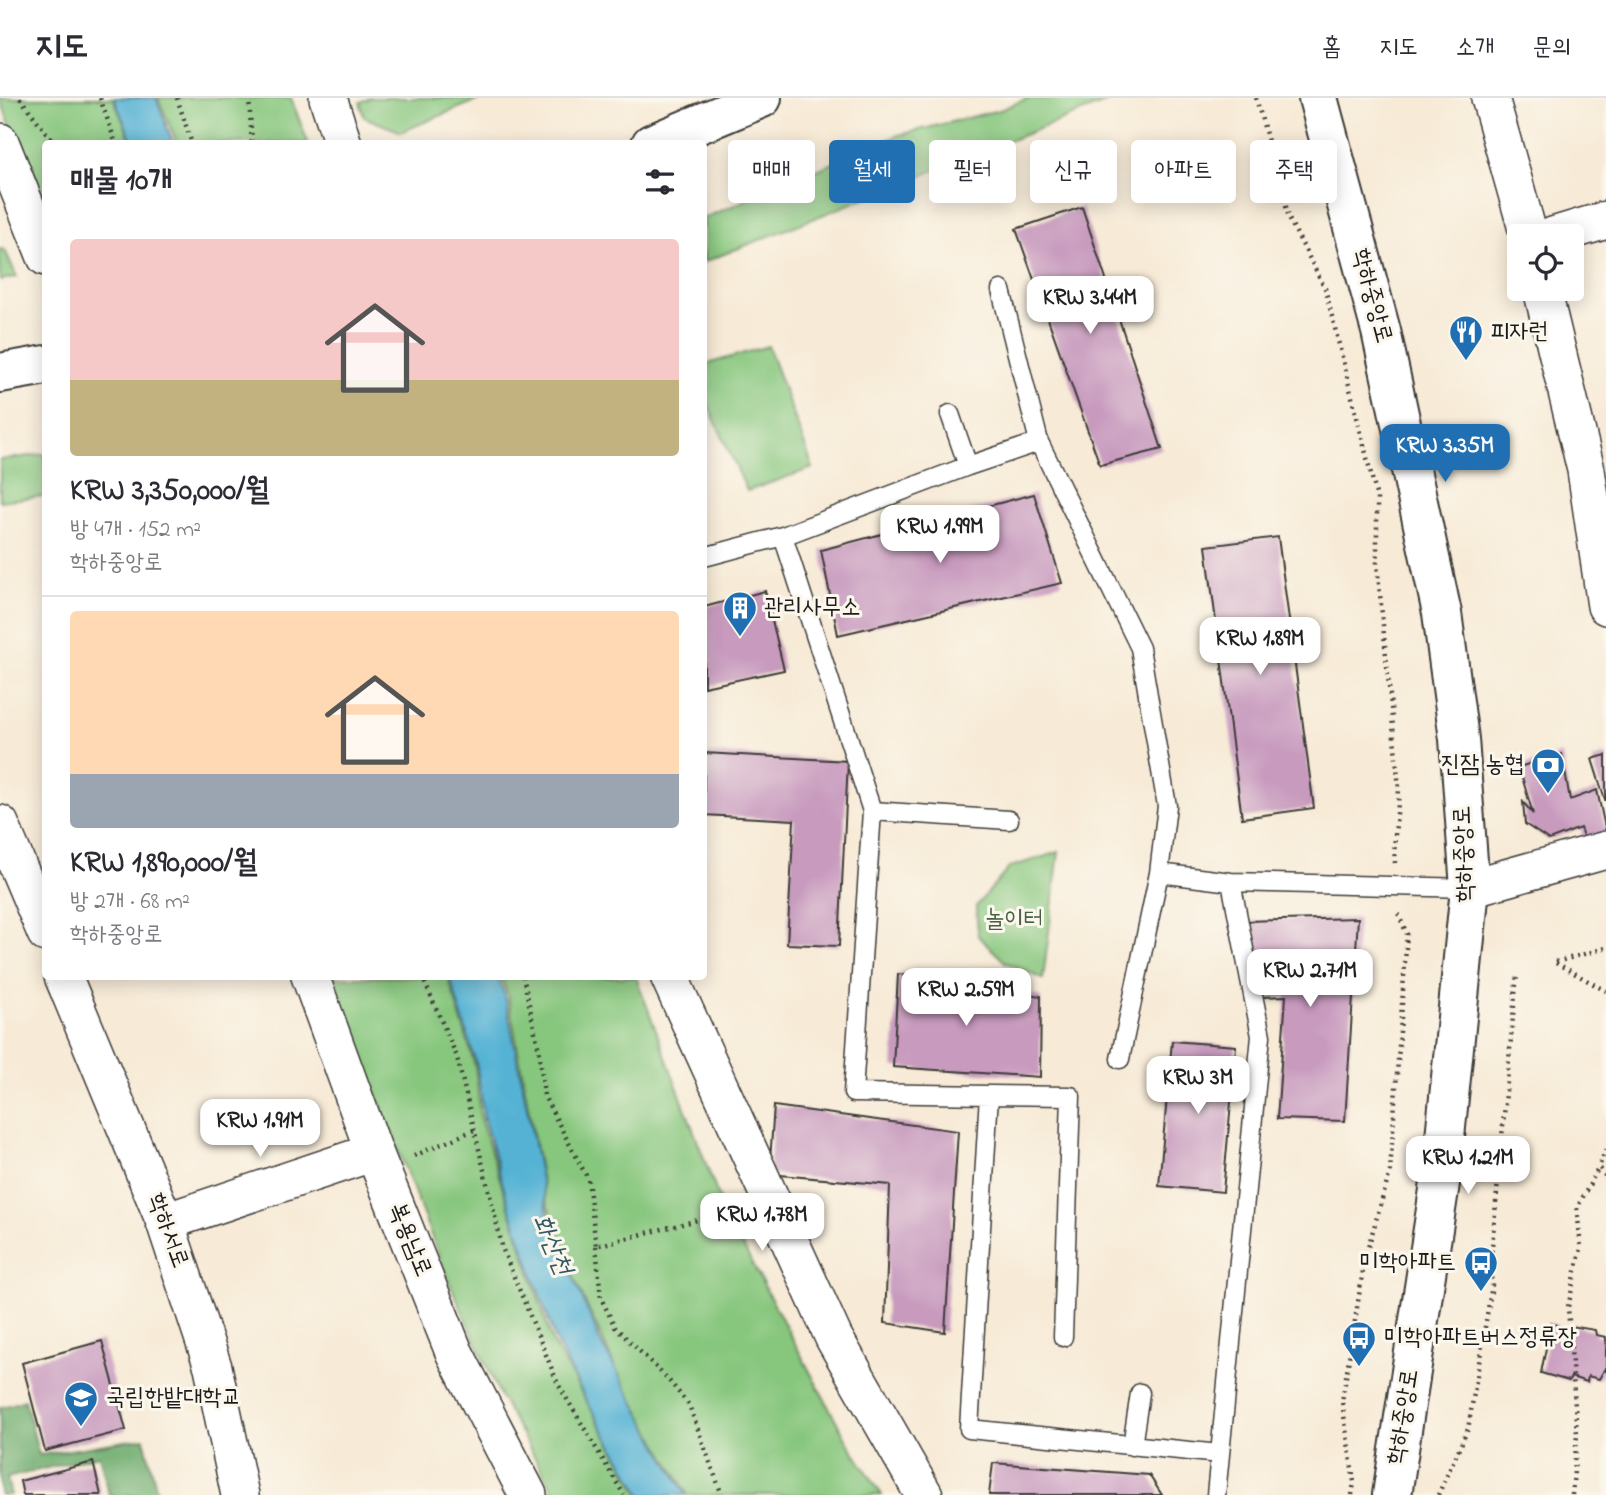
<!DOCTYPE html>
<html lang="ko">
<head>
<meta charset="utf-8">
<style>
	body { margin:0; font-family:"Indie Flower","Poor Story",sans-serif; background:#f2f2f3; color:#2b2b33; height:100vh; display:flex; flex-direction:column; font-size:26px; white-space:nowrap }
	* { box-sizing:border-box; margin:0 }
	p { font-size:23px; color:#7c7c81 }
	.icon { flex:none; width:38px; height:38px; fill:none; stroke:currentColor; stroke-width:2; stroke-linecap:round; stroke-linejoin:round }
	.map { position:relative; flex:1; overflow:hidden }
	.side { position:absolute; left:42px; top:42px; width:665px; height:840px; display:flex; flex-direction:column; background:#fff; border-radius:7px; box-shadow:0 4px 18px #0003 }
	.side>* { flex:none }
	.guide { position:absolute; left:728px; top:42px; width:665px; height:63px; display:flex; gap:14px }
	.buttons { position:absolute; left:1507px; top:126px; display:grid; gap:14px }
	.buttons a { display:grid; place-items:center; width:77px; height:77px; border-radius:7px; background:#fff; box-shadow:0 4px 18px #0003; font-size:35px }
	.price { position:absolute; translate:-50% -60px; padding:0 16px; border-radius:14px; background:#fff; color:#222; font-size:23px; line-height:46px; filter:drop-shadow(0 2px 4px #0008) }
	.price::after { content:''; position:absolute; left:50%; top:42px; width:21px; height:16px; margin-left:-10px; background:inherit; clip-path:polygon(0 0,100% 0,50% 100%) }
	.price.on { background:#1f6fb2; color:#fff }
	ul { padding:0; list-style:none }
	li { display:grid; align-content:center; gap:14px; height:371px; padding:0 28px }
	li+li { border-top:2px solid #e1e1e2 }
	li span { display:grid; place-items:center; height:217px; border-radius:7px; color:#555 }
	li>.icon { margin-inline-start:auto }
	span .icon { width:126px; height:126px; fill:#fffc; stroke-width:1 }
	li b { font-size:30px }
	h2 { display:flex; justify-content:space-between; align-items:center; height:84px; padding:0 28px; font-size:30px }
	.chip { padding:0 24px; border-radius:7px; background:#fff; box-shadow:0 4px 18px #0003; font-size:24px; line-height:63px }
	.chip.on { background:#1f6fb2; color:#fff }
	header { display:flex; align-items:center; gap:42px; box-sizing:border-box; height:98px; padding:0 35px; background:#fff; border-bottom:2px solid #e1e1e2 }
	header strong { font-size:33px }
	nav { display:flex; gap:38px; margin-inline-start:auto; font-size:24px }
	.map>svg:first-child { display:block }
	.green { fill:#86c67d; stroke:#51714c; stroke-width:2 }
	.forest { fill:#6cab6c; stroke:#446444; stroke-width:2 }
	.water { fill:#55b2d4; stroke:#386778; stroke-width:2 }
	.building { fill:#c79abe }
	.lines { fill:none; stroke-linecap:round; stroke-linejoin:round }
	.lane-casing { stroke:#3d3b38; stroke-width:21 }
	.street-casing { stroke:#3d3b38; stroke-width:40 }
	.secondary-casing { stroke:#3d3b38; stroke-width:42 }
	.path { stroke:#3d3b38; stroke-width:4.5; stroke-dasharray:2 5; stroke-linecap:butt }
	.lane { stroke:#fff; stroke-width:18 }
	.street { stroke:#fff; stroke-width:37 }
	.secondary { stroke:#fff; stroke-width:38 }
	.labels { text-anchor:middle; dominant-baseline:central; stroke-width:6; stroke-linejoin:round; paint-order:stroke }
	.street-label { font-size:24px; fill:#1c1c1c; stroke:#fbf7ec }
	.poi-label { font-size:24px; fill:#1c1c1c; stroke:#fbf7ec; text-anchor:start }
	.park-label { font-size:24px; fill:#466043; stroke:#fbf7ec }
	.water-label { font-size:26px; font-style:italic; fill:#335866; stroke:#fbf7ec }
</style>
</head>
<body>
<header>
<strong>지도</strong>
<nav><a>홈</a><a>지도</a><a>소개</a><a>문의</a></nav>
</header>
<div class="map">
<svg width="1606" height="1397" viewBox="0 0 1606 1397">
	<rect width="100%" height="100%" fill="#fbf7ec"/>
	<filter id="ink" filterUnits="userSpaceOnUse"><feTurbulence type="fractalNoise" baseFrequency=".0143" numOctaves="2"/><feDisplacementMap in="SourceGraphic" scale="14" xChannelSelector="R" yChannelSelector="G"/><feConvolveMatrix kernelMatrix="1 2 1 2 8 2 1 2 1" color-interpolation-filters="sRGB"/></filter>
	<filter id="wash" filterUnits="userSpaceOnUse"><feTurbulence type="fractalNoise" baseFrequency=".00686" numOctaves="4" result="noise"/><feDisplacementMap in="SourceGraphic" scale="28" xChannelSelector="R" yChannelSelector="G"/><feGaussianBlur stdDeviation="1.57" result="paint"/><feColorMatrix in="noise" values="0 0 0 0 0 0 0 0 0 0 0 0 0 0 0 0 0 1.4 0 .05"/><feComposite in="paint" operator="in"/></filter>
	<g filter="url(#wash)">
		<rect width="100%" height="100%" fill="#f7ead6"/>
		<path class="green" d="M0,0H113L132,45L46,46L45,120Z
			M158,0H291L308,45H177Z
			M370,0H483L401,34L364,19L360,4Z
			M1029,0H1117L704,164V120L899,37L999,12Z
			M0,151L5,152L17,179L0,182Z
			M768,248L813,370L747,393L704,298V267Z
			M45,356V398L0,403V362Z
			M1059,754L1043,881L1005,864L978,838L976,808L1010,769Z
			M331,879H448L475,968L481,1023L553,1245L640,1397H556L501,1300L448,1181Z
			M501,879H636L723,1111L847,1343L882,1397H688L622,1284L575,1182L545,1100L508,898Z"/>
		<path class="forest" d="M25,1302L39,1357L144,1340L158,1397H109L99,1357L7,1380L11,1397H0V1310Z"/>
		<path class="water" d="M114,0H156L173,45H133Z
			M450,879H498L505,898L548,1117L600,1243L686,1397H642L587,1304L556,1243L510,1111L484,1022L477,968Z"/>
		<g id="blocks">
			<path class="building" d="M1082,109L1162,351L1100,367L1016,131Z
				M1034,396L1062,485L838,537L821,452Z
				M1278,439L1314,710L1242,720L1206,448Z
				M765,493L784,572L704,589V509Z
				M704,655L848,663L839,848L787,846L794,722L704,717Z
				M1562,656L1570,702L1597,692L1606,734L1584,741L1580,730L1549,742L1525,726L1523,704L1533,716L1519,669Z
				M1606,657V702H1605L1592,661Z
				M1358,820L1345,1023L1277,1021L1286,898L1262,899L1244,823Z
				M898,876L1041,898L1040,979L893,969Z
				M1172,943L1236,948L1223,1094L1159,1088Z
				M774,1008L958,1033L945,1234L885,1225L890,1087L769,1076Z
				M1551,1225L1569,1233L1571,1228L1595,1232L1596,1237L1606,1239V1273L1604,1272L1599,1281L1588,1278L1587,1284L1571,1279L1569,1283L1541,1275Z
				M102,1243L126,1332L45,1353L22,1265Z
				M93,1364L101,1397H23L20,1383Z
				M993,1365L1149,1377L1162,1397H989Z"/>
		</g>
	</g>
	<g filter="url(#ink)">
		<use href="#blocks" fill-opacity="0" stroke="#3d3b38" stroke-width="2"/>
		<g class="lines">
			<g class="lane-casing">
				<path id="lane" d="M1001,192L1039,344
					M950,316L968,368
					M783,438L872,713L853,995L1071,998L1063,1239
					M704,459L783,438L968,368L1039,344L1140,550L1167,708L1159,775L1231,784L1470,790
					M872,713L1009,722
					M1120,961L1159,775
					M989,997L969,1331L1220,1356
					M1132,1348L1140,1295
					M1216,1397L1261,938L1231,784"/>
			</g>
			<g class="street-casing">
				<path id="street" d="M328,0L343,46
					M1490,0L1529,138
					M0,44L46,159
					M1553,138L1606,122
					M1542,191L1586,372L1606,508
					M0,726L46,835
					M1470,790L1606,752
					M63,878L165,1124L213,1269L240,1397
					M310,878L374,1054L454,1254L528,1397
					M669,878L834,1240L924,1397
					M165,1124L374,1054"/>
			</g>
			<g class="secondary-casing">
				<path id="secondary" d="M1318,0L1381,233L1442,515L1459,641L1470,790L1441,1079L1392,1397
					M651,46L762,0
					M0,275L46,267"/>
			</g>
			<path class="path" d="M20,0L55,46
				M100,0L116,46
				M177,0L192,46
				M249,0L252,46
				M1256,0L1290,123L1325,190L1377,400V466L1399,690C1398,716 1393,739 1395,765
				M1556,864L1606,850
				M1556,865L1606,893
				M422,878L457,959L503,1152L558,1286L624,1397
				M523,878L540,957L544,998L588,1081L596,1148L737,1112
				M1606,1051L1599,1069L1606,1079
				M414,1058L474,1032
				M596,1148L601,1200L615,1229L666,1279L689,1307L722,1397
				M1352,1397L1354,1384L1342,1304L1365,1160L1390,1074L1407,836L1397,813
				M1438,1397L1468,1331L1492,1187L1490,1170L1517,875
				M1572,1397L1577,1337L1568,1209L1581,1150L1577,1110L1599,1069"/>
			<use href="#lane" class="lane"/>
			<use href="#street" class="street"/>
			<use href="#secondary" class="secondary"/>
		</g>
	</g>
	<defs>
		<g id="restaurant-pin" transform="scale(1.75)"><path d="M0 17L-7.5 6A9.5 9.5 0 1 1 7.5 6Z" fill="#1f6fb2" stroke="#fbf7ec"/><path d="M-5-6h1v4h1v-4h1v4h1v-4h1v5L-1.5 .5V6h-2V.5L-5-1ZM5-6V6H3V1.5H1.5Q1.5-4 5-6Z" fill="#fff"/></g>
		<g id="building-pin" transform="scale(1.75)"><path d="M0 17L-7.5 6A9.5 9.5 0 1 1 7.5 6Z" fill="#1f6fb2" stroke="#fbf7ec"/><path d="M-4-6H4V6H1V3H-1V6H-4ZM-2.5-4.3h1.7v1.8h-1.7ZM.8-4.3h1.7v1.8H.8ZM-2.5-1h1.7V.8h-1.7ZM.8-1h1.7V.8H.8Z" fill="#fff"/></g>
		<g id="bank-pin" transform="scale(1.75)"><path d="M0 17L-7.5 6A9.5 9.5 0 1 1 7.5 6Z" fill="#1f6fb2" stroke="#fbf7ec"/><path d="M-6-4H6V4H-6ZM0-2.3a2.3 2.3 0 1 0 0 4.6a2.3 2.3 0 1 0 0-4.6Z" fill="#fff"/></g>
		<g id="bus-pin" transform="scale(1.75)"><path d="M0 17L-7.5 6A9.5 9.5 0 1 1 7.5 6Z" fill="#1f6fb2" stroke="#fbf7ec"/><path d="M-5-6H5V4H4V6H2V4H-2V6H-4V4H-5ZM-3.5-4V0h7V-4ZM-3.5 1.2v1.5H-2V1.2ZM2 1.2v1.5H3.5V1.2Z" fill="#fff"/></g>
		<g id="university-pin" transform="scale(1.75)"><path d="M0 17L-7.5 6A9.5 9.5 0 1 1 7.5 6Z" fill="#1f6fb2" stroke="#fbf7ec"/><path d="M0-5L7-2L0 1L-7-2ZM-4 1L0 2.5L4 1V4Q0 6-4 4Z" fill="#fff"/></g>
	</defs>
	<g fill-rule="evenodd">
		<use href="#restaurant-pin" x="1466" y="234"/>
		<use href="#building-pin" x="740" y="510"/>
		<use href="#bank-pin" x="1548" y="667"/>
		<use href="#bus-pin" x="1481" y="1165"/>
		<use href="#bus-pin" x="1359" y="1240"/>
		<use href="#university-pin" x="81" y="1300"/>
	</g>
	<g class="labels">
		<g class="street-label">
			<text transform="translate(1371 198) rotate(75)">학하중앙로</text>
			<text transform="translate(1465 756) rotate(-92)">학하중앙로</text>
			<text transform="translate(167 1133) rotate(70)">학하서로</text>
			<text transform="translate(409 1142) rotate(68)">복용남로</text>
			<text transform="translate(1404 1319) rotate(-81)">학하중앙로</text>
		</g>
		<g class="poi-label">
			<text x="1490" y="234">피자런</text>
			<text x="764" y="510">관리사무소</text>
			<text x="1524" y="667" text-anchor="end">진잠 농협</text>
			<text x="1456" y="1165" text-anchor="end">미학아파트</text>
			<text x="1384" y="1240">미학아파트버스정류장</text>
			<text x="106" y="1300">국립한밭대학교</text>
		</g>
		<g class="park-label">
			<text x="1014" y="822">놀이터</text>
		</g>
		<g class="water-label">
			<text transform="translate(551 1147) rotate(66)">화산천</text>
		</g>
	</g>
</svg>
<div class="buttons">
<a><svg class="icon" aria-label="locate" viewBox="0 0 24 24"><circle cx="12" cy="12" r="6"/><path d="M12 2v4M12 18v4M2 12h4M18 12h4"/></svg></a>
</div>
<b class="price" style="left:1090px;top:238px">KRW 3.44M</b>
<b class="price on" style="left:1445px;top:386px">KRW 3.35M</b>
<b class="price" style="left:940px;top:467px">KRW 1.99M</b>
<b class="price" style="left:1260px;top:579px">KRW 1.89M</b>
<b class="price" style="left:1310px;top:911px">KRW 2.71M</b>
<b class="price" style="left:966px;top:930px">KRW 2.59M</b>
<b class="price" style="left:1198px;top:1018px">KRW 3M</b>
<b class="price" style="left:260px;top:1061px">KRW 1.91M</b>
<b class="price" style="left:1468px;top:1098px">KRW 1.21M</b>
<b class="price" style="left:762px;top:1155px">KRW 1.78M</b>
<div class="guide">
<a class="chip">매매</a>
<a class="chip on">월세</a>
<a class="chip">필터</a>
<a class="chip">신규</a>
<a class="chip">아파트</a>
<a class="chip">주택</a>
</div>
<section class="side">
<h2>매물 10개<svg class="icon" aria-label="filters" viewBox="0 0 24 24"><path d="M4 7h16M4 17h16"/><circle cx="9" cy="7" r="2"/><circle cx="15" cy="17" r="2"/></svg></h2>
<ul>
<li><span style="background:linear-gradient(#f6c9c9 65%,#c2b280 0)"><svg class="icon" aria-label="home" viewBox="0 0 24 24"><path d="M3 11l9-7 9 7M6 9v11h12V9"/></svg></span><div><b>KRW 3,350,000/월</b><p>방 4개 · 152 m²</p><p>학하중앙로</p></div></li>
<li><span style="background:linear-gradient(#ffd9b3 75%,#9aa5b1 0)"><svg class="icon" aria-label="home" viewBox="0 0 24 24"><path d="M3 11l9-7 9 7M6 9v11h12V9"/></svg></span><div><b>KRW 1,890,000/월</b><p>방 2개 · 68 m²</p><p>학하중앙로</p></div></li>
</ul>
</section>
</div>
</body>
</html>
